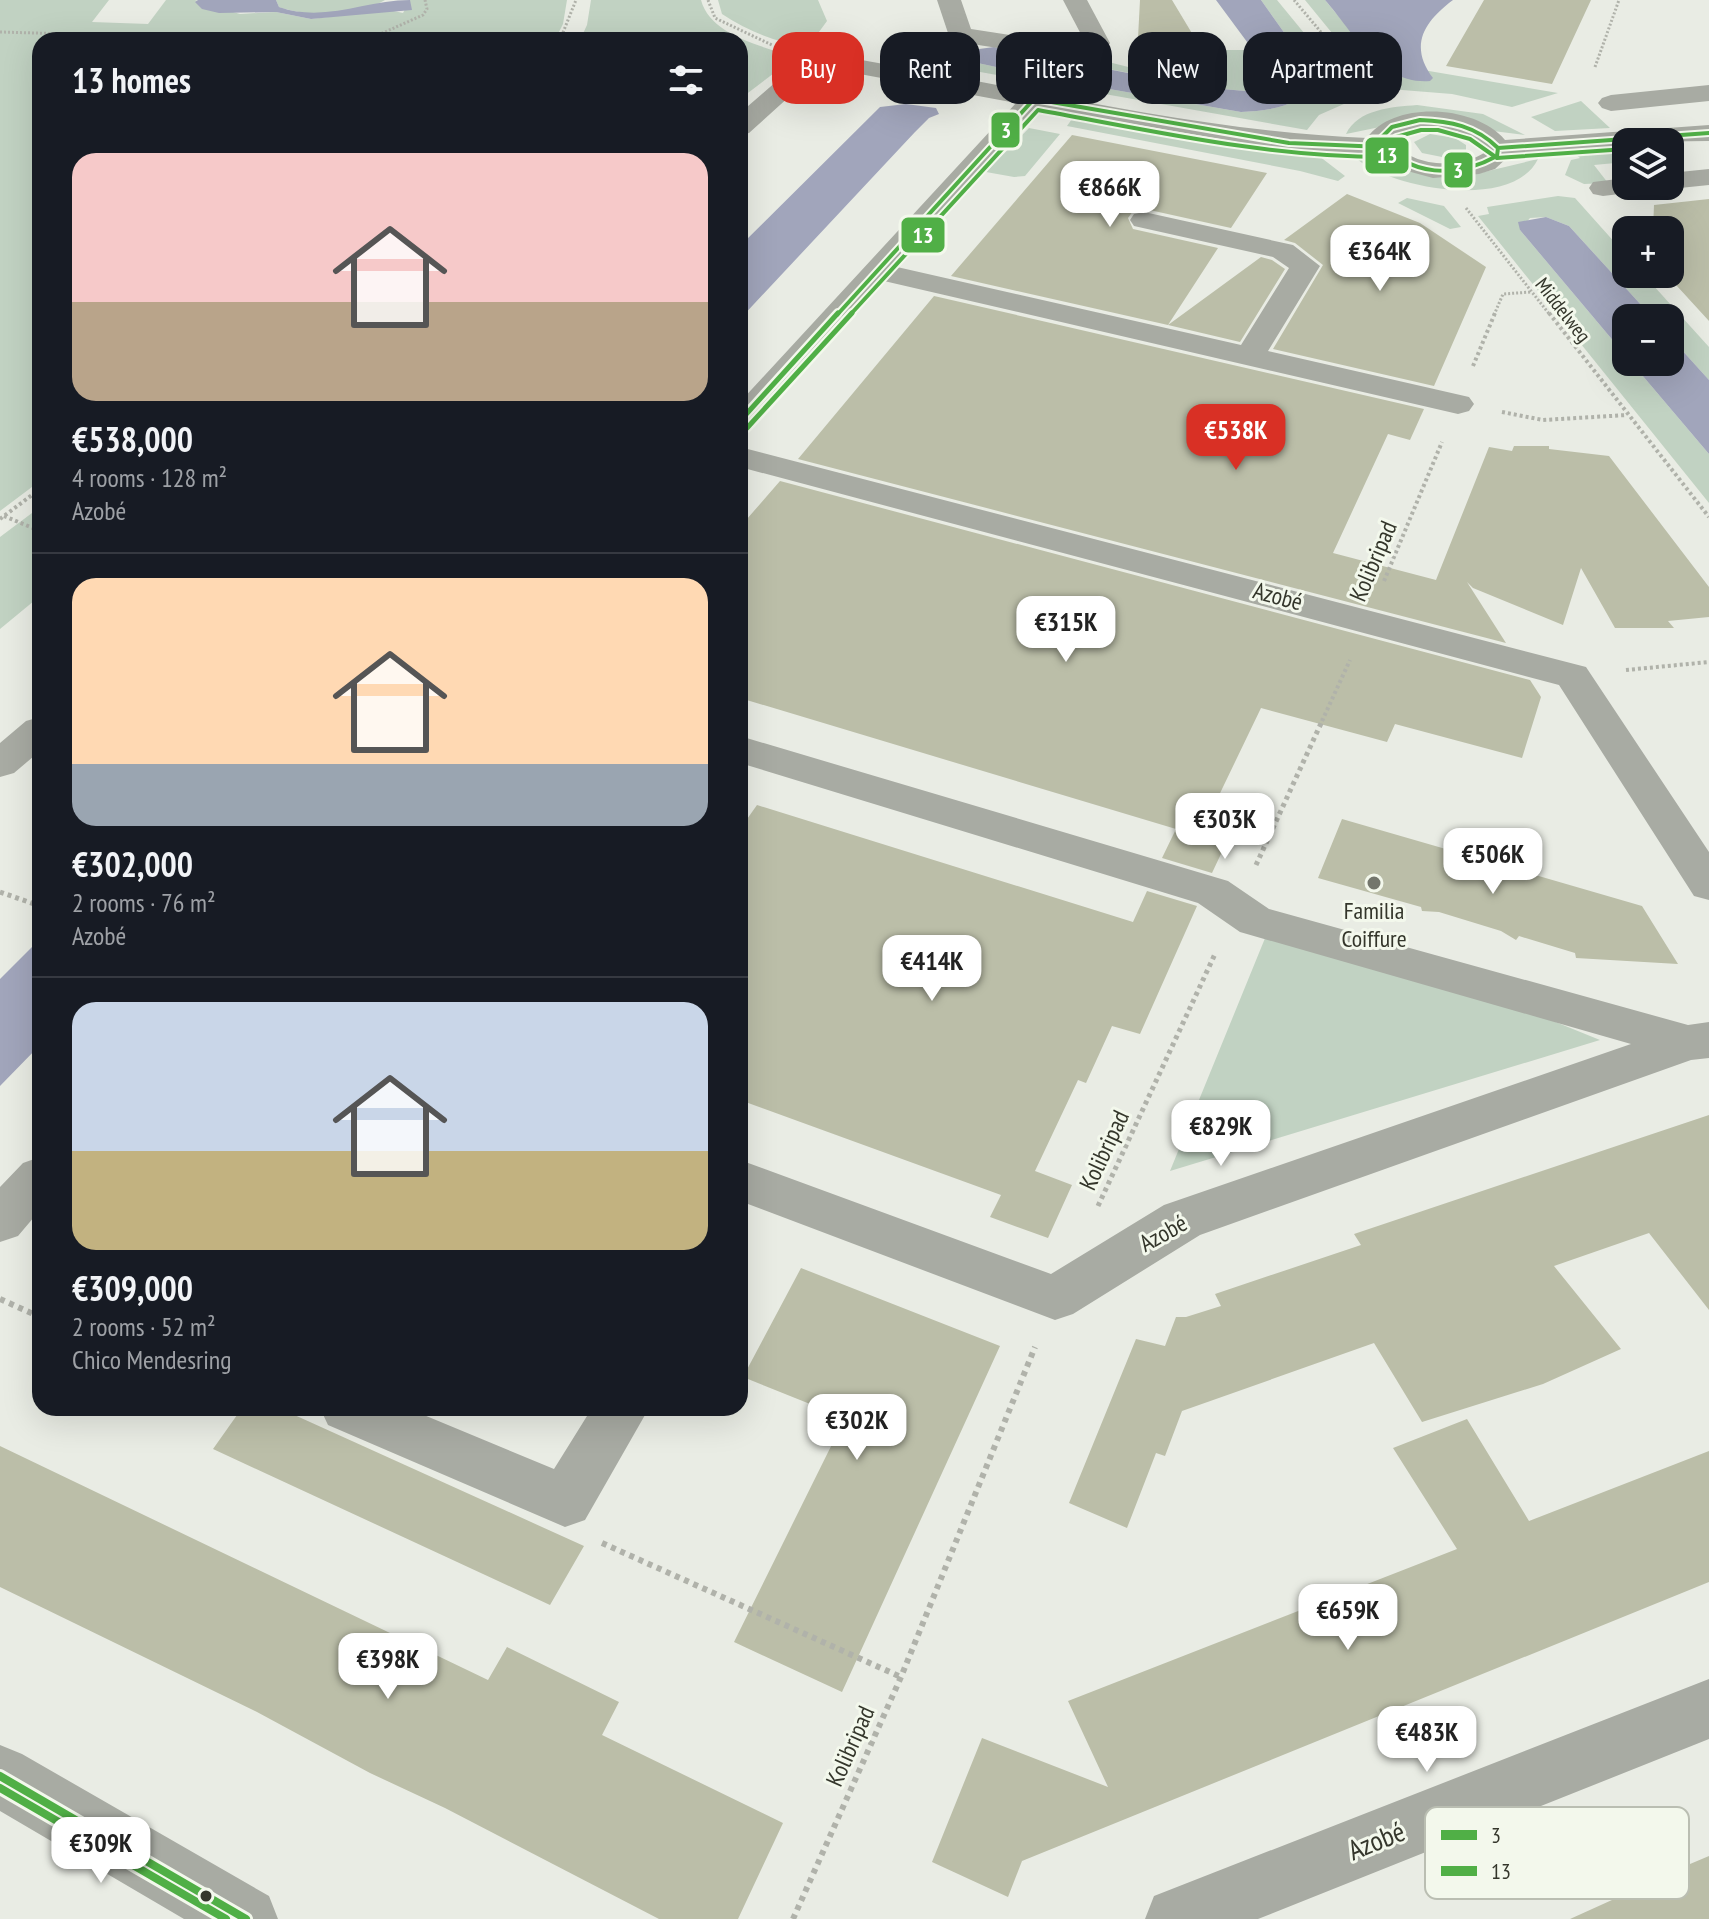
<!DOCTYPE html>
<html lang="en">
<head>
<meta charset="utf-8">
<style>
	body { margin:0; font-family:"PT Sans Narrow",sans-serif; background:#242831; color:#f1f3f6; height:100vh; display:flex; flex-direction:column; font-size:30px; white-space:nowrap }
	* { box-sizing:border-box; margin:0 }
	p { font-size:26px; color:#9ea1a6 }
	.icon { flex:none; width:44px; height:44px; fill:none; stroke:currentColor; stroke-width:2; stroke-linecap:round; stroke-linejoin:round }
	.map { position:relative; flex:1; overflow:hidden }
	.panel { position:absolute; left:32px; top:32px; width:716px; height:1384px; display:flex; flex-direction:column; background:#171b24; border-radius:24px; box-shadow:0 8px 32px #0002 }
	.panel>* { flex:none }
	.guide { position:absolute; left:772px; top:32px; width:760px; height:72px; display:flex; gap:16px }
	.buttons { position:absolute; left:1612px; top:128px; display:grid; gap:16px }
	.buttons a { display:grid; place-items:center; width:72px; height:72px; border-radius:16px; background:#171b24; box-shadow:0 8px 32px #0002; font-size:40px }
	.price { position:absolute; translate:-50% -68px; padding:0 18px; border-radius:16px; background:#fff; color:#222; font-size:26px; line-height:52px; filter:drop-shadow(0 2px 4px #0008) }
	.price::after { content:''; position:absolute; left:50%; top:48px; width:24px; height:18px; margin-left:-12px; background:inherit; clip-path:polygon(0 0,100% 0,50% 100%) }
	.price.current { background:#d93025; color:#fff }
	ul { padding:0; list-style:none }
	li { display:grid; align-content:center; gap:16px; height:424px; padding:0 40px }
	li+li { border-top:2px solid #363941 }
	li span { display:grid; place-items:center; height:248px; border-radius:24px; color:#555 }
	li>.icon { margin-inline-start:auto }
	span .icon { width:144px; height:144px; fill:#fffc; stroke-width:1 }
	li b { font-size:34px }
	h2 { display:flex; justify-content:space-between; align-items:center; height:96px; padding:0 40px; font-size:34px }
	.pill { padding:0 28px; border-radius:24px; background:#171b24; box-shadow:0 8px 32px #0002; font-size:28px; line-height:72px }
	.pill.current { background:#d93025; color:#fff }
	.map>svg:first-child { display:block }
	.green { fill:#c1d2c2 }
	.water { fill:#a1a5bb }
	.building { fill:#bbbea8 }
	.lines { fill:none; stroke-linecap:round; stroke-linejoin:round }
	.path-far3 { stroke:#b0b2aa; stroke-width:3; stroke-dasharray:2 2; stroke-linecap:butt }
	.path-far2 { stroke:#b0b2aa; stroke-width:4; stroke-dasharray:3 3; stroke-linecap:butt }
	.path-far1 { stroke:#b0b2aa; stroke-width:5; stroke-dasharray:4 4; stroke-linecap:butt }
	.path { stroke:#b0b2aa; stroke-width:6; stroke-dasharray:5 5; stroke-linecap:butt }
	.minor { fill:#a8aba3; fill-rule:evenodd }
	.bus-1-far2-casing { stroke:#f3f8ec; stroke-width:8 }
	.bus-1-far1-casing { stroke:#f3f8ec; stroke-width:10 }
	.bus-1-casing { stroke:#f3f8ec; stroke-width:14 }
	.bus-2-far2-casing { stroke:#f3f8ec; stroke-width:8 }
	.bus-2-far1-casing { stroke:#f3f8ec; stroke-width:10 }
	.bus-2-casing { stroke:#f3f8ec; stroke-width:14 }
	.bus-1-far2 { stroke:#50af46; stroke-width:4 }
	.bus-1-far1 { stroke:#50af46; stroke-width:5 }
	.bus-1 { stroke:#50af46; stroke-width:8 }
	.bus-2-far2 { stroke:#50af46; stroke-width:4 }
	.bus-2-far1 { stroke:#50af46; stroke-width:5 }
	.bus-2 { stroke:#50af46; stroke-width:8 }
	.poi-dot { fill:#73766c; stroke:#f3f8ec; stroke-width:3 }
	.bus-dot { fill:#34362b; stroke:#f3f8ec; stroke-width:3 }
	.labels { text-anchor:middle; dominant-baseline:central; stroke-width:6; stroke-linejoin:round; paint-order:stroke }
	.far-street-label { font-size:20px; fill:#34362b; stroke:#f3f8ec }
	.street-label { font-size:24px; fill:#34362b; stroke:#f3f8ec }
	.poi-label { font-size:24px; fill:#34362b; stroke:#f3f8ec }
	.near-street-label { font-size:28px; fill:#34362b; stroke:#f3f8ec }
	.key { fill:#f3f8ec; stroke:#babeb2; stroke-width:2 }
	.key-label { font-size:22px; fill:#34362b }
	.line-badge { stroke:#f3f8ec; stroke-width:3 }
	.badge-label { font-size:22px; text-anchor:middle; font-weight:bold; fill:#fff }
</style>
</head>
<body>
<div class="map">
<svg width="1709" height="1919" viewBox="0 0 1709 1919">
	<rect width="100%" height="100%" fill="#e9ece4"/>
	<path class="green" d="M0,0H109L92,22L148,24L166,0H198L195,1L240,14L276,12L311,19L389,10L403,13L410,0H567L563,24L555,40H40V481L0,511Z
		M276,0H385C356,17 310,18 279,7Z
		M591,0H701C710,34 758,45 788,55L791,60L740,99V40H580L587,25Z
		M718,0H818L827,21L808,47C776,42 749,32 722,14Z
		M1261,0H1277L1355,95L1353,100L1319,115L1307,130L941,65L950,57L1052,79L1241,112C1271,110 1303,108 1315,76Z
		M1305,0H1325L1376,62L1558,93L1512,107L1452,94L1377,88Z
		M1206,50H1253L1265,76L1245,91L1201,87L1083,64L1085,56L1144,71L1146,68L1213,69Z
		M1581,101L1610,128L1555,131L1531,117Z
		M1417,105L1483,114L1525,135L1493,131L1467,122L1380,127L1346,134C1358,109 1392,107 1417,105Z
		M1074,116L1257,149L1319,156L1345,176L1338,181L1300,171L1067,126Z
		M1029,128L1060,134L1025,176L1014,177L986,172Z
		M1430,134L1455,138L1466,145V152L1447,158L1422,153L1414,142Z
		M1626,150V162L1594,165L1608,183L1584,184L1565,175L1571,160L1580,158L1575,154Z
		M1357,159L1434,175L1463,177L1538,159C1513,211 1393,189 1357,159Z
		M1558,196L1575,198L1626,255V274H1643L1709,347V380L1670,337V318H1653L1569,226L1546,217L1530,218L1520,230L1626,356V362H1631L1709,454V503L1478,216L1489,214L1487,207Z
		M1407,198L1444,206L1461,227L1450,229L1398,203Z
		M40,507V596L0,629V537Z
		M1270,926L1521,1008L1600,1040L1170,1171Z"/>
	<path class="water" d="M198,0H276L279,7C325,23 365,0 410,0L412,10L311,19L276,12L219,13L202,9L195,2Z
		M1216,0H1261L1315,76C1303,108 1271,110 1241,112L1052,79L950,57L957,52L994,47L1200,87L1245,91L1265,76L1253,50Z
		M1325,0H1453C1425,21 1408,45 1433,78L1430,81C1380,85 1354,33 1325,0Z
		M906,104L936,108L939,114L929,118L915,132L740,319V246L880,107Z
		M1546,217L1569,226L1653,318H1626V356L1520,230L1518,222Z
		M1670,337L1709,380V454L1631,362H1670Z
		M40,939V1045L0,1086V979Z"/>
	<path class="building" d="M1140,0H1172L1211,65L1144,66L1138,38Z
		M1484,0H1591L1552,84L1446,66Z
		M1072,135L1267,173L1231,228L1145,209L1133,211L1128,218L1133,229L1218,248L1168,325L951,276Z
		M1347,194L1420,223L1486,267L1434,386L1273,349L1323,265L1295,243L1284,240Z
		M1709,199V321L1666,274H1670V230H1653L1654,205Z
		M1261,257L1272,260L1285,269L1240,342L1168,325Z
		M934,296L1424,409L1410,440L1388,434L1333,553L1436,580L1489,447L1512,451L1514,446H1549V449L1609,456L1709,587V617L1668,621L1674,628H1615L1581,568L1563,625L1473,588L1467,582L1506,643L798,459Z
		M780,481L1530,680L1541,697L1522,758L1395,724L1387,742L1261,708L1210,814L1236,822L1212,873L1162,858L1176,829L740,698V527Z
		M757,805L1133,922L1147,891L1197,906L1140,1034L1112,1026L1086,1083L1078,1080L1035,1171L1072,1185L1048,1238L990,1217L1001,1195L740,1100V829Z
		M1342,819L1642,906L1678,964L1576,958L1575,953L1519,936L1516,940L1501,931L1439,912L1422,911L1421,907L1318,878Z
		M1709,1115V1310L1649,1233L1554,1266L1621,1349L1543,1384L1422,1422L1374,1343L1182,1411L1165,1456L1156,1453L1127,1528L1069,1503L1136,1339L1165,1346L1176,1317H1186L1221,1306L1215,1294L1361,1245L1354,1234Z
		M801,1268L1000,1346L842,1692L734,1642L845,1418L743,1377Z
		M242,1408H279L584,1546L550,1605L213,1449Z
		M1467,1419L1529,1521L1709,1451V1582L1022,1861L1008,1897L932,1862L982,1738L1108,1787L1068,1701L1457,1549L1393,1448Z
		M0,1446L488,1680L507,1647L619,1702L602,1735L783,1823L738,1919H659L445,1808L370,1773L257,1712L0,1587Z
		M1709,1856V1919H1570L1665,1876L1681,1857L1690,1864Z"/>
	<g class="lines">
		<path class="path-far3" d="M708,0L715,18L772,45
			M1294,0L1373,94
			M0,32L275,40
			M367,40L423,15L427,9L425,0
			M560,40L576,0
			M1595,67L1619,0
			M1466,208L1550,315
			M1494,315L1503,294L1531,292"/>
		<path class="path-far2" d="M1549,313L1709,517
			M1473,366L1495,313
			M1502,412L1543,420L1627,415
			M4,516L40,531
			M0,519L40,489
			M1384,581L1442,442
			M1626,670L1709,662
			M1322,721L1350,660"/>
		<path class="path-far1" d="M1256,865L1323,719
			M0,892L40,906
			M1098,1206L1215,954"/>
		<path class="path" d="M0,1299L40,1317
			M602,1543L901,1677
			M793,1919L901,1677L1035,1347"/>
		<path class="minor" d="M937,0H961L971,29L1073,45L1084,40L1063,0H1087L1110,43L1107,48L1076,60L965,43L944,57L929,72C1074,99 1220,132 1367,138C1394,100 1476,105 1505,140L1709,125V141L1626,142V147L1510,155L1495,169L1479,174L1433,178L1389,166L1376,155L1289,151L1040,108L897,267L1241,345L1289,268L1273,257L1134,226L1130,220L1134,214L1144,212L1293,245L1320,266L1268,351L1469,397L1474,404L1469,411L1458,414L884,281L751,428L740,431V402L1016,103L822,67L749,133L740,135V113L808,54L817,52L906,68L926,47L948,33ZM1420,128L1457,131L1482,145L1484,153C1459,169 1409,168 1393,139L1407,130Z
			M1709,85V101L1611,111L1602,108L1598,103L1602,98L1611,95Z
			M1709,169V185L1670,189L1660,186H1670V173Z
			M1626,178V186H1640L1636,192L1603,196L1593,194L1589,188L1593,182Z
			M740,447L1586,667L1709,852V900L1694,896L1559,685L740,467Z
			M40,717V751L14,773L0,777V743L26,721Z
			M740,736L1228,881L1269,909L1688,1025L1709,1022V1058L1691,1060L1200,1235L1073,1314L1055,1320L740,1201V1160L1051,1274L1164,1205L1631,1044L1240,932L1198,903L740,763Z
			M40,1157V1210L18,1236L0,1242V1187L23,1163Z
			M320,1408H407L554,1469L592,1408H649L585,1520L565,1527L328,1425Z
			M1709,1679V1739L1258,1919H1145L1154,1896Z
			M0,1745L22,1754L269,1896L278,1919H184L0,1811Z"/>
		<g class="bus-1-far2-casing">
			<path id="bus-1-far2" d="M1420,120C1450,121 1476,126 1498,148L1497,156C1457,178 1409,178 1380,139L1392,127Z
				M1498,148L1709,133
				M837,315L1034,99L1289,143L1382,147"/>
		</g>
		<g class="bus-1-far1-casing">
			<path id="bus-1-far1" d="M740,421L838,313"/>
		</g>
		<g class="bus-1-casing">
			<path id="bus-1" d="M0,1776L246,1919"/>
		</g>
		<g class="bus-2-far2-casing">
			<path id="bus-2-far2" d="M850,315L1038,110C1153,131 1267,157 1385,157L1391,152V142L1396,137L1421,130H1438L1470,139L1497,158L1626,149"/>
		</g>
		<g class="bus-2-far1-casing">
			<path id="bus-2-far1" d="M747,428L852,313"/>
		</g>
		<g class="bus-2-casing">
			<path id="bus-2" d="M0,1788L226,1919"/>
		</g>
		<use href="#bus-1-far2" class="bus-1-far2"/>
		<use href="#bus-1-far1" class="bus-1-far1"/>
		<use href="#bus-1" class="bus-1"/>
		<use href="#bus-2-far2" class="bus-2-far2"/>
		<use href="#bus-2-far1" class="bus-2-far1"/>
		<use href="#bus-2" class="bus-2"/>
	</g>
	<circle class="poi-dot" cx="1374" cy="883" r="8"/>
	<circle class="bus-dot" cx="206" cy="1896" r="7"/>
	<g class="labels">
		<g class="far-street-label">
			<text transform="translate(1563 310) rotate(52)">Middelweg</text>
		</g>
		<g class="street-label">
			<text transform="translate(1373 561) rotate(-67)">Kolibripad</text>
			<text transform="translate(1278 596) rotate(15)">Azobé</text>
			<text transform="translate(1104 1150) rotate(-65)">Kolibripad</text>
			<text transform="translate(1163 1233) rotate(-29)">Azobé</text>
			<text transform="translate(850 1746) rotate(-66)">Kolibripad</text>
		</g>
		<g class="poi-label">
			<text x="1374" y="910">Familia<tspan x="1374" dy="28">Coiffure</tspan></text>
		</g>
		<g class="near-street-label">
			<text transform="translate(1376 1840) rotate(-22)">Azobé</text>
		</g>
	</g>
	<rect x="1425" y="1807" width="264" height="92" rx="12" class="key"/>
	<rect x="1441" y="1830" width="36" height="10" fill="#50af46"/>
	<rect x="1441" y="1866" width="36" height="10" fill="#50af46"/>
	<g class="key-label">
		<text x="1491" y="1843">3</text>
		<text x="1491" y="1879">13</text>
	</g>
	<g class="line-badge">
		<rect x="990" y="111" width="31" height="38" rx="8" fill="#50af46"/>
		<rect x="1364" y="136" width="46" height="39" rx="8" fill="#50af46"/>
		<rect x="1443" y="151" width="31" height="38" rx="8" fill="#50af46"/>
		<rect x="900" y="216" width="46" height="38" rx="8" fill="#50af46"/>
	</g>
	<g class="badge-label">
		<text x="1006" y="138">3</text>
		<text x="1387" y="163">13</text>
		<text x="1458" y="178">3</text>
		<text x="923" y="243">13</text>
	</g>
</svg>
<div class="buttons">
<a><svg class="icon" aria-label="layers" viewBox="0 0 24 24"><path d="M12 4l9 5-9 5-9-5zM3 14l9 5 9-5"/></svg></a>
<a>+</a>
<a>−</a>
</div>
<b class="price" style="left:1110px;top:229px">€866K</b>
<b class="price" style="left:1380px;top:293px">€364K</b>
<b class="price current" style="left:1236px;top:472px">€538K</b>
<b class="price" style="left:1066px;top:664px">€315K</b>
<b class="price" style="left:1225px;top:861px">€303K</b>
<b class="price" style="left:1493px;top:896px">€506K</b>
<b class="price" style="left:932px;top:1003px">€414K</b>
<b class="price" style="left:1221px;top:1168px">€829K</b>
<b class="price" style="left:857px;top:1462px">€302K</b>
<b class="price" style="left:1348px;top:1652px">€659K</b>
<b class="price" style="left:388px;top:1701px">€398K</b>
<b class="price" style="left:1427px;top:1774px">€483K</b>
<b class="price" style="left:101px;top:1885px">€309K</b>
<div class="guide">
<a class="pill current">Buy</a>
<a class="pill">Rent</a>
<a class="pill">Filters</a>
<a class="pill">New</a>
<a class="pill">Apartment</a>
</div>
<section class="panel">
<h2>13 homes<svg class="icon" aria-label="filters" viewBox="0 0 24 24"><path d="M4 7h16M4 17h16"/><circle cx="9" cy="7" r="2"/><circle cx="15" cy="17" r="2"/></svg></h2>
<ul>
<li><span style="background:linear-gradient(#f6c9c9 60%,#b9a48a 0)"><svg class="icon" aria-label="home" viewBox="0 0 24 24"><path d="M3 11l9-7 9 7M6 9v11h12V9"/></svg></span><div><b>€538,000</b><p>4 rooms · 128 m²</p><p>Azobé</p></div></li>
<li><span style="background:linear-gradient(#ffd9b3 75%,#9aa5b1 0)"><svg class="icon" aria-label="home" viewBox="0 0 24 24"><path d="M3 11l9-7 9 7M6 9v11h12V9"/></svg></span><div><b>€302,000</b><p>2 rooms · 76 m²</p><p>Azobé</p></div></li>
<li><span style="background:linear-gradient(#c9d6e8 60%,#c2b280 0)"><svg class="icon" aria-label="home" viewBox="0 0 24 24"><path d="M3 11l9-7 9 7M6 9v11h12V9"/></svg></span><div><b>€309,000</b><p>2 rooms · 52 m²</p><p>Chico Mendesring</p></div></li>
</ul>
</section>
</div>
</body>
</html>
